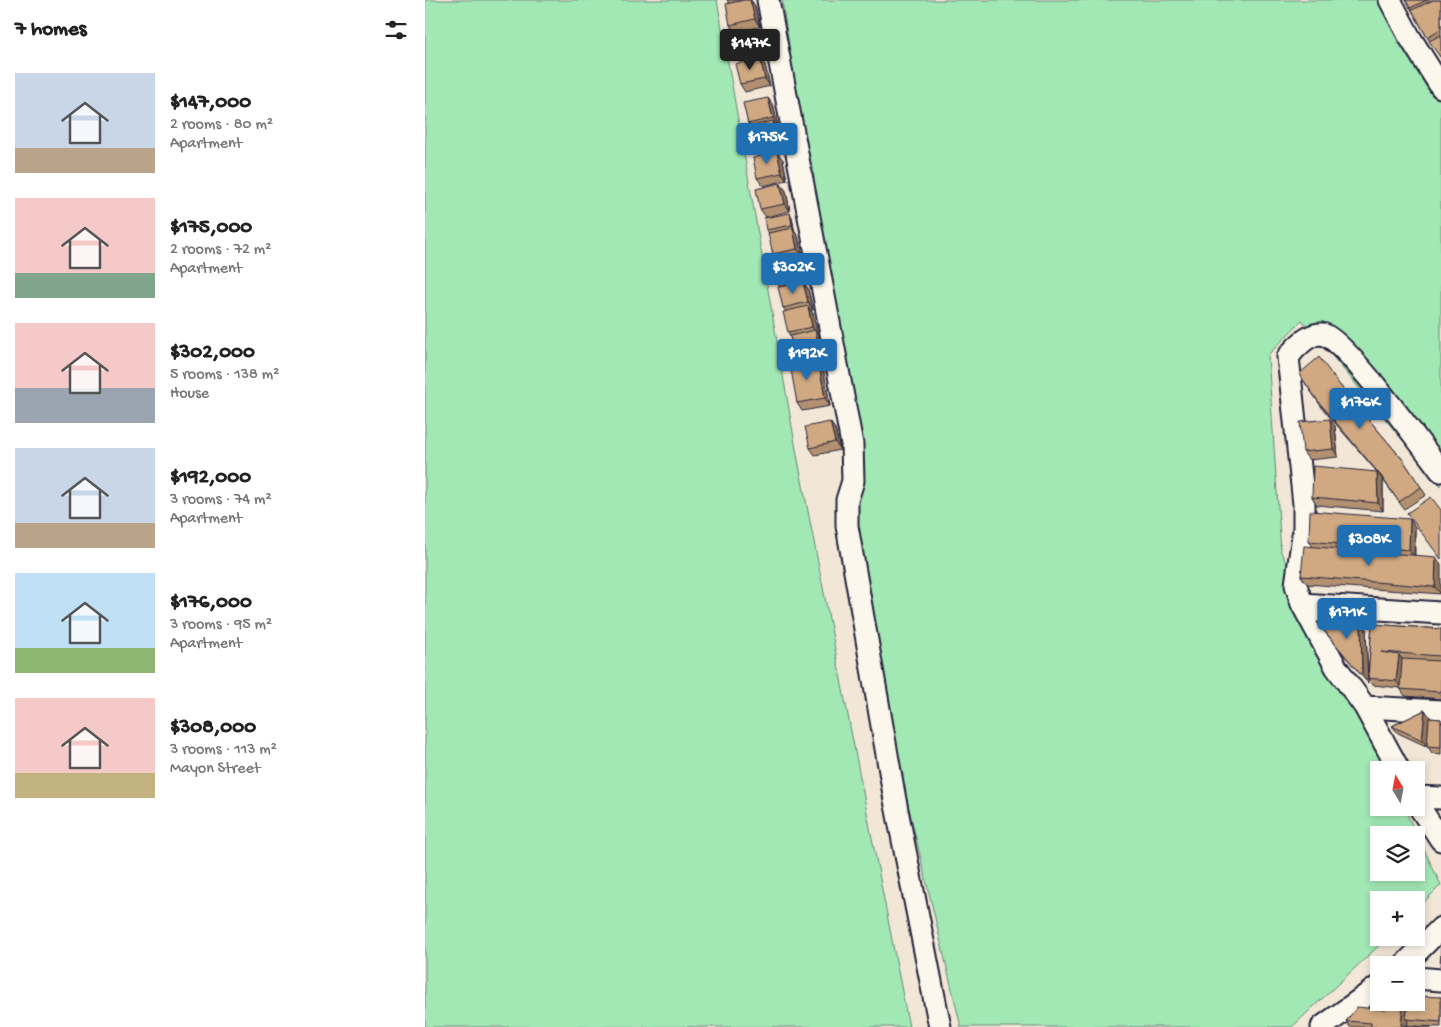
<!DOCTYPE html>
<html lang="en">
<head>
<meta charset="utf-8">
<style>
	body { margin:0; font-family:"Gochi Hand",sans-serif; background:#f6f6f6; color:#222; height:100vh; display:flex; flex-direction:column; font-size:19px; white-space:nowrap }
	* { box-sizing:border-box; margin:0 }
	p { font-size:16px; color:#767676 }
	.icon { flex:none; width:28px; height:28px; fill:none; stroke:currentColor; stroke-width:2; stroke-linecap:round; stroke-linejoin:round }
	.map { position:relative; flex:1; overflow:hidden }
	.panel { display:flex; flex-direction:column; background:#fff; width:425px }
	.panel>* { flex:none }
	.needle { width:32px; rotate:350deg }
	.tools { position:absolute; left:945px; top:761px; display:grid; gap:10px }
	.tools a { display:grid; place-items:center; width:55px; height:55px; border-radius:0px; background:#fff; box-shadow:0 2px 8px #0003; font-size:25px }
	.price { position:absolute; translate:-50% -42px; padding:0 11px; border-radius:5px; background:#1f6fb2; color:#fff; font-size:16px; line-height:32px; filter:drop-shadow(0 1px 2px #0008) }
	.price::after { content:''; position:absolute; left:50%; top:30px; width:15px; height:11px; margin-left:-8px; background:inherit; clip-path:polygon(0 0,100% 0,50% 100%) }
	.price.active { background:#222; color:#fff }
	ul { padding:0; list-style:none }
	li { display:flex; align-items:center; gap:15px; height:125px; padding:0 15px }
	li span { display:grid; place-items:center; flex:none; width:140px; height:100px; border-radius:0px; color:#555 }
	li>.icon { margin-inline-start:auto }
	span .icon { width:60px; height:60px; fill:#fffc; stroke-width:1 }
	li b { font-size:21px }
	h2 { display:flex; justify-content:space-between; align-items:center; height:60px; padding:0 15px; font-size:21px }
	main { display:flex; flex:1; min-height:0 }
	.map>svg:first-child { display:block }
	.green { fill:#a2e8b5; stroke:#628578; fill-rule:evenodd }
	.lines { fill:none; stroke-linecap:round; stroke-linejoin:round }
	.street-casing { stroke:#22223b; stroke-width:25 }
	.street { stroke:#fbf7ec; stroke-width:21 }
	.wall { fill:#b39170; stroke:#22223b }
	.shaded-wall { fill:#92765b; stroke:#22223b }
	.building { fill:#d0a982; stroke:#22223b }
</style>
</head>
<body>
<main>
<section class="panel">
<h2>7 homes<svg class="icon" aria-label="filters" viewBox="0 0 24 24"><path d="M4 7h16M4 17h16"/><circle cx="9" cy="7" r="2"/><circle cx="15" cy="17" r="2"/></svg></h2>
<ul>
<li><span style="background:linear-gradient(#c9d6e8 75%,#b9a48a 0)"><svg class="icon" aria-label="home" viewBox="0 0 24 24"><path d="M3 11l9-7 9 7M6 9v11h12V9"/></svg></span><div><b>$147,000</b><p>2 rooms · 80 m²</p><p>Apartment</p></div></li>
<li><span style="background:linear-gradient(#f6c9c9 75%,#7fa58c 0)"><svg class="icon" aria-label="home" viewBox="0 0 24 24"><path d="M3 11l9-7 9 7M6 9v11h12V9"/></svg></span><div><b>$175,000</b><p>2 rooms · 72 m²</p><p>Apartment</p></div></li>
<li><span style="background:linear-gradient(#f6c9c9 65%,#9aa5b1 0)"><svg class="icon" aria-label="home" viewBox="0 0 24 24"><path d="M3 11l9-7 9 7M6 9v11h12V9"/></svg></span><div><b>$302,000</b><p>5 rooms · 138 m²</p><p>House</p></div></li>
<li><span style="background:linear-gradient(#c9d6e8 75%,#b9a48a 0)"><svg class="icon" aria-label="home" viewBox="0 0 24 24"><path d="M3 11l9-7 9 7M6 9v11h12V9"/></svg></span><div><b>$192,000</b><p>3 rooms · 74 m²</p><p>Apartment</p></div></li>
<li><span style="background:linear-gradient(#bfe0f5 75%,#8fb573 0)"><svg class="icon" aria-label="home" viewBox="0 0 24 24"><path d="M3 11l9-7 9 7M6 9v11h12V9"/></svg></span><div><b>$176,000</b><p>3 rooms · 95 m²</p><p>Apartment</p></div></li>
<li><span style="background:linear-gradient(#f6c9c9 75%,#c2b280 0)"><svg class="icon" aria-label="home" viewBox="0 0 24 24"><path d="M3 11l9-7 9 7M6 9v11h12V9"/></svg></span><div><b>$308,000</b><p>3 rooms · 113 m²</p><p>Mayon Street</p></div></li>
</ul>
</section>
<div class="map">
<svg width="1016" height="1027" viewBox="0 0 1016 1027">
	<rect width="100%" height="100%" fill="#f2e7d7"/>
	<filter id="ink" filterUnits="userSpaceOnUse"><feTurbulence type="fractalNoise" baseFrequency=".02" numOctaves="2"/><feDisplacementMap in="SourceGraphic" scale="10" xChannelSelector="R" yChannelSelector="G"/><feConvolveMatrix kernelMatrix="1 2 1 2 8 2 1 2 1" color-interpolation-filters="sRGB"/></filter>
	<g filter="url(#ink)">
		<path class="green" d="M0,0H292L372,455L484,1027H0Z
			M357,0H957L1016,100V486L877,320L843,355L856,552L961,770H954V808H979L1016,885L991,910V900H954V938H962L867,1027H536L436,607L428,463ZM954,835H991V872H954Z"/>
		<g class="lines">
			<g class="street-casing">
				<path id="street" d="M343,0L427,444L428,481L422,500V526L470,800L515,1027
					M965,0L984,36L1016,87
					M1016,471C1000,450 918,337 897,334C884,333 870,348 863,357L879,504V528L871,585L877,604L1016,613
					M877,604L911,667L940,707L974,770
					M940,707L1016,711
					M991,797L1016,798
					M991,802L1016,840
					M979,965L1016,928
					M991,978L1016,980
					M897,1027L954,986"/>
			</g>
			<use href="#street" class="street"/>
		</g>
		<path class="wall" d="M302,0H326L330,6L335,27L330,28L335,35L340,56L315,61L310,54V32L305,25L304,4Z
			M981,0H1016V58L1002,37Z
			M340,65L345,86L320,92L315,84Z
			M348,105L353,126H352L353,129L358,149L333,155L328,147L325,126L323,124Z
			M352,152L358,160L362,180L338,186L332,178Z
			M355,183L361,191L365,211L341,217L335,209Z
			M367,217L369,229L373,236L378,256L373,257L376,262L381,282L379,283L383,289L388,310H386L388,314L393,334L395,338L400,359L393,360L398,367L405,406L377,411L372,403L374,362L370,357L365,336L363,332L361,311L358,308L355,287L351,281V259L348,254L344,233L341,230Z
			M874,374L913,383L978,460L1001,495L979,509L956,477L958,480V511L892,505L887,497L952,472L898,409Z
			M405,422L410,429L415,450L390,455L385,448Z
			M910,426L913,457L884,460L878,452Z
			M990,527V556L1016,594L882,584L876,576L888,547L884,541Z
			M892,622L941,628L943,683L898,630Z
			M947,624L1016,629V699L980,696L975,688L948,685L943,678Z
			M1000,710L1005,718L1016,719V754L1007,753L1003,747L973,733L967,726Z
			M1016,997V1027H925L921,1021L961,1010V1002L983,1003Z"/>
		<path class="shaded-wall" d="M325,0L330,6L335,27L330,19Z
			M330,28L335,35L340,56L334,48Z
			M335,58L340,65L345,86L340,79Z
			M343,98L348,105L353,126L348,118Z
			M348,121L353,129L358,149L353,142Z
			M352,152L358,160L362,180L357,173Z
			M355,183L361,191L365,211L360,204Z
			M365,213L367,217L369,229L367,225Z
			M368,228L373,236L378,256L372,249Z
			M371,254L376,262L381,282L376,275Z
			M378,282L383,289L388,310L383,302Z
			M383,306L388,314L393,334L395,338L400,359L395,351L390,331L387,327Z
			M393,359L398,367L405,406L400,398Z
			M905,419L910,426L913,457L908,449Z
			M405,422L410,429L415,450L410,442Z
			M952,472L958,480V511L953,503Z
			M985,519L990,527L989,557L984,550Z
			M1011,557L1016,564V594L1010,587Z
			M936,621L941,628L943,683L937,676Z
			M974,655L979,662L977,689L971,681Z
			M1000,710L1005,717L1003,746H1002L1003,748L997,740Z
			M978,1002H982L984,1005L981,1019L983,1021L982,1027L976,1025Z"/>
		<path class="building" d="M319,0H325L330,19L305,25L301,4Z
			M981,0H1002L985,8Z
			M1008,0H1016V29L1002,37L987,10Z
			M330,28L334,48L310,54L305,33Z
			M1016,35V58L1004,41Z
			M335,58L340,79L315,84L310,64Z
			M343,98L348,118L323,124L318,103Z
			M348,121L353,142L328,147L323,127Z
			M352,152L357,173L332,178L328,158Z
			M355,183L360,204L335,209L331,189Z
			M365,213L367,225L341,230L339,218Z
			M368,228L372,249L348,254L343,233Z
			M371,254L376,275L351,281L346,260Z
			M378,282L383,302L358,308L353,287Z
			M383,306L387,327L363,332L358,312Z
			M390,330L395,351L370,357L365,336Z
			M894,357L913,383L978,460L996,487L974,502L956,476L893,401L874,374Z
			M393,359L400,398L372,403L365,364Z
			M905,419L908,449L878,452L875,422Z
			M405,422L410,442L385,448L380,427Z
			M888,466L952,472L953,503L887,497Z
			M1006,497L1016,510V559L982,513Z
			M885,511L985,519L984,550L884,541Z
			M879,546L1011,557L1010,587L876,576Z
			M936,621L937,676L892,622Z
			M947,624L1016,629V656L956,652L974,655L971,681L943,678Z
			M977,659L1016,661V692L975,689Z
			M1000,710L997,740L967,726Z
			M1004,718L1016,719V747L1002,746Z
			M1016,948V969H1015Z
			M991,996L1016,997V1022L981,1019L983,1002H991Z
			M961,1002H978L976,1025L1006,1027H946V1023L921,1021L932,1007L961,1010Z"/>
	</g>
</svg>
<div class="tools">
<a><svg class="needle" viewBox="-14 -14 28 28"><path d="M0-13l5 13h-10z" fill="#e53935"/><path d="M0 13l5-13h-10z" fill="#767676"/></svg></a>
<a><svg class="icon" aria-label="layers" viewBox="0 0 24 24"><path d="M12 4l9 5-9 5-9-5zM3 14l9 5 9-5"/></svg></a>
<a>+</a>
<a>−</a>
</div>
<b class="price active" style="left:325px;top:71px">$147K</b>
<b class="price" style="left:342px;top:165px">$175K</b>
<b class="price" style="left:368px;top:295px">$302K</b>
<b class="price" style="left:382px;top:381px">$192K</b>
<b class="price" style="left:935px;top:430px">$176K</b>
<b class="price" style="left:944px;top:567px">$308K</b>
<b class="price" style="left:922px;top:640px">$171K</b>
</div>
</main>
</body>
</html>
